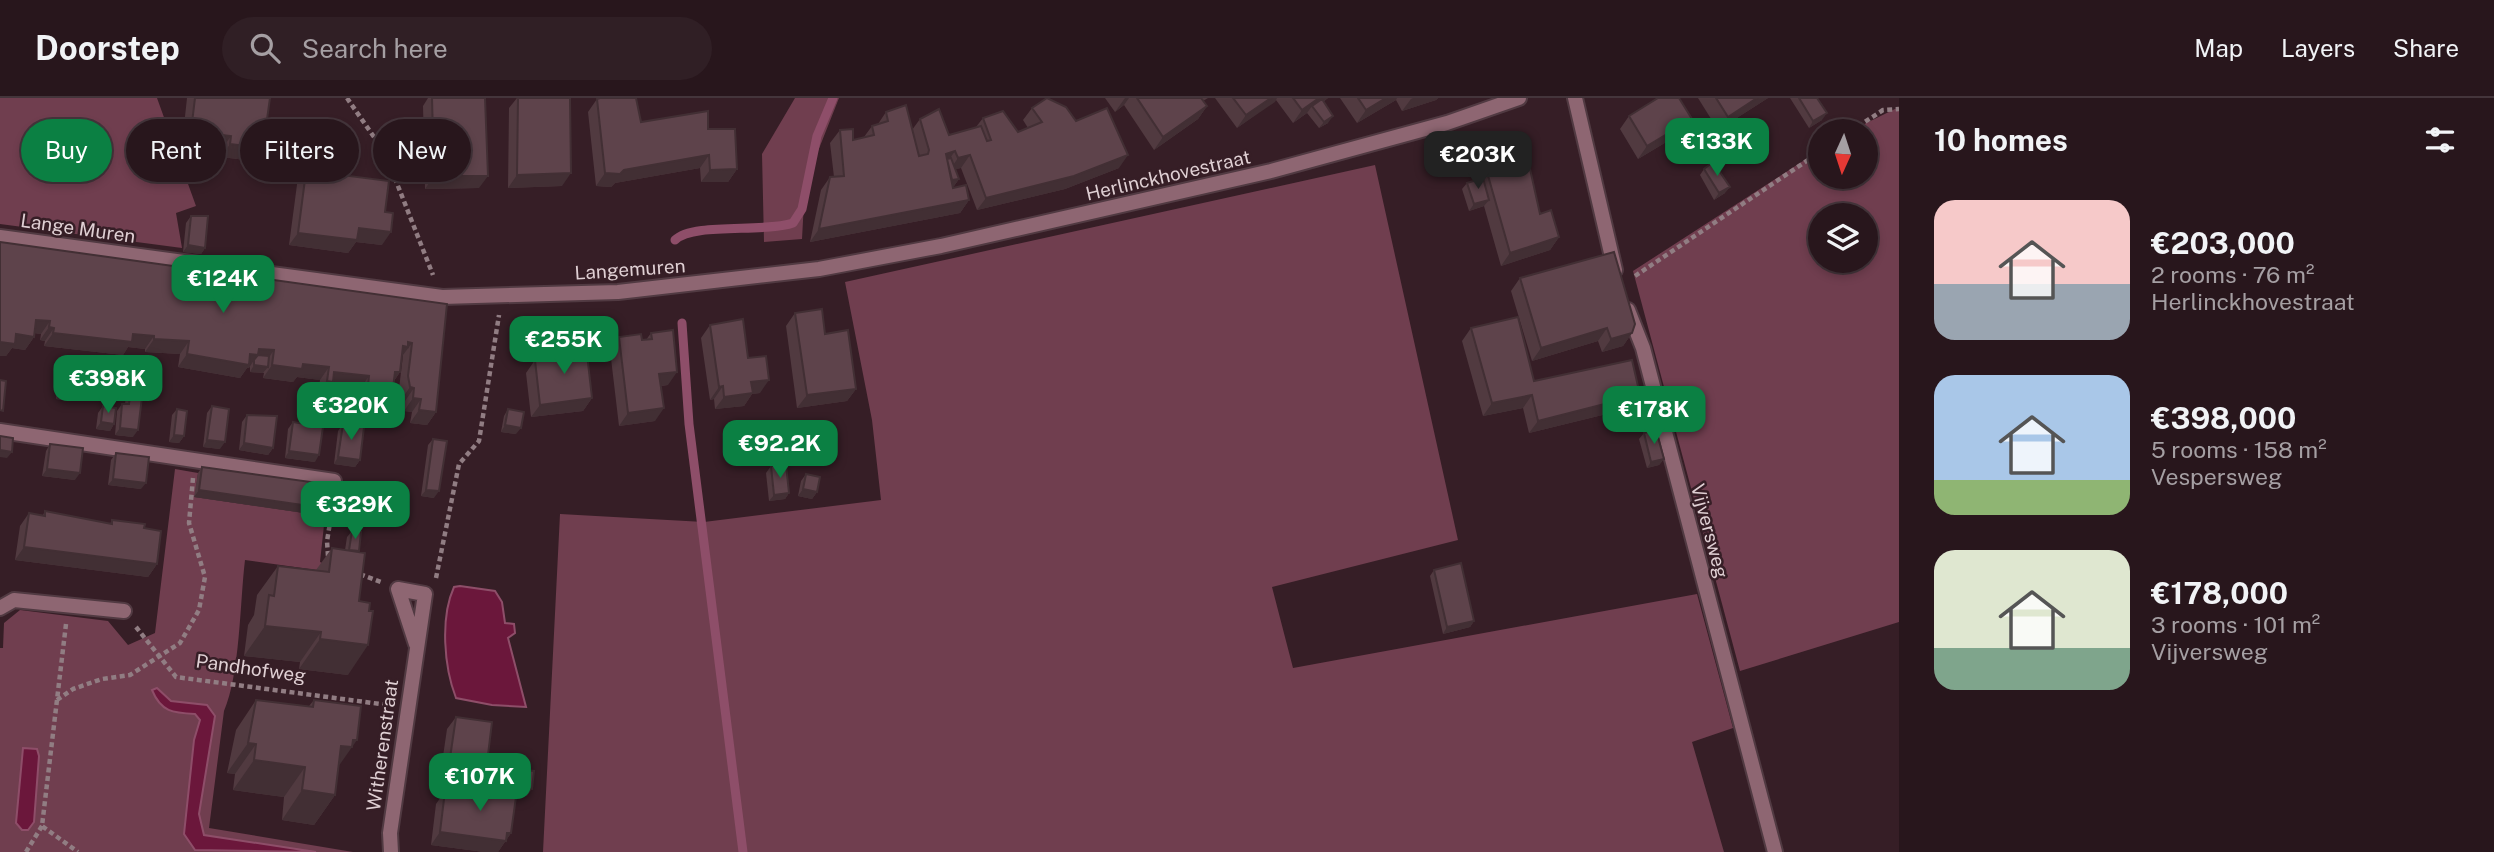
<!DOCTYPE html>
<html lang="en">
<head>
<meta charset="utf-8">
<style>
	body { margin:0; font-family:"Public Sans",sans-serif; background:#301f25; color:#f1f3f6; height:100vh; display:flex; flex-direction:column; font-size:26px; white-space:nowrap }
	* { box-sizing:border-box; margin:0 }
	p { font-size:23px; color:#a59fa3 }
	.icon { flex:none; width:38px; height:38px; fill:none; stroke:currentColor; stroke-width:2; stroke-linecap:round; stroke-linejoin:round }
	.map { position:relative; flex:1; overflow:hidden }
	.sheet { display:flex; flex-direction:column; background:#28161c; width:595px }
	.sheet>* { flex:none }
	.banner { position:absolute; left:21px; top:21px; width:665px; height:63px; display:flex; gap:14px }
	.needle { width:46px; rotate:183deg }
	.tools { position:absolute; left:1808px; top:21px; display:grid; gap:14px }
	.tools a { display:grid; place-items:center; width:70px; height:70px; border-radius:50%; background:#28161c; box-shadow:0 4px 10px #0003,0 0 0 2px #44353b; font-size:35px }
	.price { position:absolute; translate:-50% -60px; padding:0 16px; border-radius:14px; background:#0b8043; color:#fff; font-size:23px; line-height:46px; filter:drop-shadow(0 2px 4px #0008) }
	.price::after { content:''; position:absolute; left:50%; top:42px; width:21px; height:16px; margin-left:-10px; background:inherit; clip-path:polygon(0 0,100% 0,50% 100%) }
	.price.selected { background:#222; color:#fff }
	ul { padding:0; list-style:none }
	li { display:flex; align-items:center; gap:21px; height:175px; padding:0 35px }
	li span { display:grid; place-items:center; flex:none; width:196px; height:140px; border-radius:21px; color:#555 }
	li>.icon { margin-inline-start:auto }
	span .icon { width:84px; height:84px; fill:#fffc; stroke-width:1 }
	li b { font-size:30px }
	h2 { display:flex; justify-content:space-between; align-items:center; height:84px; padding:0 35px; font-size:30px }
	.chip { padding:0 24px; border-radius:32px; background:#28161c; box-shadow:0 4px 10px #0003,0 0 0 2px #44353b; font-size:24px; line-height:63px }
	.chip.selected { background:#0b8043; color:#fff }
	header { display:flex; align-items:center; gap:42px; box-sizing:border-box; height:98px; padding:0 35px; background:#28161c; border-bottom:2px solid #44353b }
	header strong { font-size:33px }
	nav { display:flex; gap:38px; margin-inline-start:auto; font-size:24px }
	.search { width:490px; height:63px; background:#301f25; display:flex; align-items:center; gap:18px; box-sizing:border-box; padding:0 24px; border-radius:38px; color:#a59fa3; font-size:26px }
	main { display:flex; flex:1; min-height:0 }
	.map>svg:first-child { display:block }
	.green { fill:#703e4f; fill-rule:evenodd }
	.water { fill:#6b173b; stroke:#8e4e69; stroke-width:2 }
	.lines { fill:none; stroke-linecap:round; stroke-linejoin:round }
	.stream { stroke:#8e4e69; stroke-width:9 }
	.minor-casing { stroke:#513a42; stroke-width:18 }
	.path { stroke:#917d83; stroke-width:4.5; stroke-dasharray:5 3.5; stroke-linecap:butt }
	.minor { stroke:#8e6672; stroke-width:14 }
	.wall { fill:#513a40 }
	.shaded-wall { fill:#422f34 }
	.building { fill:#5e434b; stroke:#422f34; stroke-width:2 }
	.labels { text-anchor:middle; dominant-baseline:central; stroke-width:5; stroke-linejoin:round; paint-order:stroke }
	.street-label { font-size:19px; fill:#dfcfd3; stroke:#361e26 }
</style>
</head>
<body>
<header>
<strong>Doorstep</strong>
<div class="search"><svg class="icon" aria-label="search" viewBox="0 0 24 24"><circle cx="10" cy="10" r="6"/><path d="M15 15l6 6"/></svg>Search here</div>
<nav><a>Map</a><a>Layers</a><a>Share</a></nav>
</header>
<main>
<div class="map">
<svg width="1899" height="754" viewBox="0 0 1899 754">
	<rect width="100%" height="100%" fill="#361e26"/>
	<path class="green" d="M0,0H157L196,108L176,115L182,150L0,126Z
		M795,0H839L805,86L802,141L764,144L762,56Z
		M1899,9V524L1740,573L1633,173L1820,52V79H1866V33H1850ZM1820,117H1866V163H1820Z
		M1375,67L1458,442L1272,489L1293,570L1697,496L1733,630L1692,644L1724,754H543L560,416L704,424L881,402L872,322L845,184Z
		M175,371L198,375L195,399L325,418L320,464L345,476L245,462C240,503 240,577 224,613L209,730L353,754H0V550H3L4,525L20,512L108,523L128,547L155,535Z"/>
	<path class="water" d="M460,488L495,493L502,504L505,525L514,526L515,535L508,540L526,609L492,607L456,600C444,569 440,520 454,489Z
		M157,590L171,603L207,607L215,618L199,716L204,737L316,754L195,752L184,736L194,642L200,622L195,616C173,615 161,614 152,592Z
		M23,650L37,651L39,658L34,724L28,732H22L16,725Z"/>
	<g class="lines">
		<path class="stream" d="M675,142C693,124 764,135 793,125L802,111L817,38L833,0
			M682,225L689,326L743,754"/>
		<g class="minor-casing">
			<path id="minor" d="M1575,0L1615,172
				M0,139L442,199L618,194L819,171L941,148L1271,73L1447,25L1519,0
				M1628,212L1643,250L1775,754
				M0,333L334,383
				M0,510L14,502L124,513
				M391,754L390,735L425,496L398,491L416,546"/>
		</g>
		<path class="path" d="M347,0L385,55L433,177
			M1851,33L1883,12L1899,11
			M1635,178L1820,54
			M328,458L327,443L334,401
			M360,476L381,484
			M436,480L459,366L479,343L499,217
			M66,526L42,728L78,754
			M136,529L176,579L388,607
			M57,602L73,591L102,581L130,577L180,545L199,512L205,479L189,425L193,380
			M26,754L42,728"/>
		<use href="#minor" class="minor"/>
	</g>
	<path class="wall" d="M187,0H270L254,63L221,59L222,51L182,46Z
		M428,0H485L479,90L425,91L423,8Z
		M517,0H570L562,88L508,90L509,10Z
		M1105,0H1208L1203,3L1207,8L1198,21L1154,52L1124,7L1115,14Z
		M1215,0H1328L1323,4L1328,25L1319,30L1307,15L1293,25L1276,2L1237,30Z
		M1340,0H1438L1436,2L1402,13L1396,2L1357,25Z
		M1698,0H1768L1718,32Z
		M1790,0H1817L1822,22L1809,30Z
		M597,1L641,24L708,31L737,71L728,84H701L700,70L615,85L611,89L596,88L588,14Z
		M1032,10L1076,23L1119,70L1065,91L977,112L961,70L955,71L959,81L954,88H953V90L969,102L960,115L810,144L821,92L830,79H834L830,45L840,32L853,42L864,39L872,28L878,26L886,14L912,32L920,21L949,37L976,29L983,20L1018,34L1028,30L1023,22Z
		M1629,18L1692,21L1683,34L1638,61L1620,31Z
		M307,66L341,77L382,147L356,144L348,155L289,147L298,79Z
		M1704,71L1725,95L1714,102L1700,77Z
		M1487,74L1540,116L1559,139L1550,152L1501,168L1484,108L1469,113L1462,91L1467,85L1483,80Z
		M191,118L205,150L201,156L183,154L186,125Z
		M0,144L447,206L436,314L427,327L410,325L412,314L404,313L405,303L401,302L399,291L403,257H402L400,274L394,283L384,303L359,300L360,291L331,288L324,297L318,296L320,282L297,279L293,284L263,280L264,275L250,274V269L247,270L240,280L178,269L180,256L145,254V251L128,249L123,257L44,248L45,243L40,242L41,236L34,235V239L25,252L12,250L6,258H0Z
		M1520,180L1632,235L1623,248L1602,254L1598,243L1532,263L1511,193Z
		M795,215L825,236L856,291L847,303L797,310L786,228Z
		M710,227L748,260L760,295L752,296L744,308L715,311L714,301L710,302L701,240Z
		M1471,230L1534,283L1640,297L1631,310L1529,335L1523,310L1483,318L1462,243Z
		M651,235L668,287L661,288L655,323L619,328L610,252L619,239L642,242H646Z
		M556,251L592,300L583,313L531,319L526,275L535,262L550,260Z
		M63,279L76,297L71,303L56,301L58,285Z
		M131,290L133,339L115,337L117,313L122,306H125L126,297Z
		M103,308L114,326L110,333L96,331L98,315Z
		M212,308L220,351L203,349L207,315Z
		M177,311L184,338L179,345L169,344L172,317Z
		M508,311L516,336L501,334L504,318Z
		M247,317L273,350L268,357L239,352L242,324Z
		M293,324L315,364L285,360L288,331Z
		M343,326L360,362L355,369L334,366L338,333Z
		M1644,335L1664,361L1659,367L1647,370L1639,341Z
		M433,341L434,400L421,398L428,347Z
		M50,346L75,382L42,378L46,353Z
		M116,355L141,391L108,387L111,362Z
		M771,368L789,395L785,401L769,403L766,375Z
		M202,369L325,418L194,399L198,375Z
		M806,376L817,394L812,401L798,398L801,383Z
		M45,413L110,426L112,422L144,430L157,466L148,479L15,462L20,428L29,415L43,417Z
		M352,433L358,454L348,577L299,571L300,564L244,558L248,527L254,517L257,497L278,468L316,472L332,450L345,452L347,439Z
		M1434,472L1474,523L1470,529L1443,536L1430,478Z
		M256,602L309,608L314,602L339,668L335,697L314,727L282,722L284,699L233,692L235,676L227,675L236,632Z
		M456,619L487,665L478,678L441,672L447,631Z
		M488,671L512,685L513,678L517,671L527,698L512,696L511,735L498,754H484L431,747L436,706L445,693L480,698L483,677Z"/>
	<path class="shaded-wall" d="M1125,0H1129L1124,7L1115,14Z
		M1271,0H1277L1275,4L1237,30L1246,17Z
		M1319,0H1328L1314,10L1312,8L1307,15L1293,25L1302,12Z
		M1386,0H1397L1396,2L1357,25L1366,12Z
		M1413,0H1438L1436,2L1402,13L1411,1Z
		M1757,0H1768L1718,32L1728,19Z
		M1207,8L1198,21L1154,52L1163,39Z
		M1827,15L1822,22L1809,30L1813,23Z
		M1333,18L1328,25L1319,30L1324,24Z
		M1692,21L1683,34L1638,61L1647,48Z
		M191,33L231,38L222,51L182,46Z
		M230,46L263,50L254,63L221,59Z
		M955,53L946,66V56Z
		M709,57L700,70L615,85L611,89L596,88L605,75Z
		M970,57L961,70L949,73L958,60Z
		M1128,57L1119,70L1065,91L977,112L986,100Z
		M737,71L728,84H701L710,72Z
		M571,75L562,88L508,90L517,77Z
		M434,78H488L479,90L425,91Z
		M959,81L954,88L941,90L946,83Z
		M1730,89L1725,95L1714,102L1719,95Z
		M969,102L960,115L810,144L819,131Z
		M1489,102L1484,108L1469,113L1474,106Z
		M359,130L391,134L382,147L356,144L348,155L289,147L298,135Z
		M1559,139L1550,152L1501,168L1510,155Z
		M188,147L205,150L201,156L183,154Z
		M36,222L50,223L41,236L27,234Z
		M49,229L54,230L45,243L40,242Z
		M1607,230L1598,243L1532,263L1541,250Z
		M53,235L133,236L154,238L145,251L128,249L123,257L44,248Z
		M1632,235L1623,248L1602,254L1611,241Z
		M16,236L34,239L25,252L12,250L6,258H0V244Z
		M154,241L189,243L180,256L145,254Z
		M408,244L412,245L403,257H402L403,248Z
		M259,251L274,252L265,265L254,262L249,270H247L240,280L178,269L187,256H250Z
		M303,266L329,269L320,282L297,279L293,284L263,280L272,267Z
		M254,267L268,269L263,275L250,274Z
		M334,274L369,278L360,291L331,288L324,297L318,296Z
		M395,274H400L391,287Z
		M677,274L668,287L650,289L659,276Z
		M769,282L760,295L752,296L744,308L715,311L724,299L751,284Z
		M368,287L393,290L384,303L359,300Z
		M723,288L714,301L710,302L719,289Z
		M410,289L414,290L405,303L401,302Z
		M856,291L847,303L797,310L807,297Z
		M61,294L76,297L71,303L56,301Z
		M1532,297L1523,310L1483,318L1492,305Z
		M1640,297L1631,310L1529,335L1538,323Z
		M413,300L421,301L412,314L404,313Z
		M592,300L583,313L531,319L540,307Z
		M664,310L655,323L619,328L628,315Z
		M419,312L436,314L427,327L410,325Z
		M101,324L114,326L110,333L96,331Z
		M505,327L521,330L516,336L501,334Z
		M120,330L138,332L133,339L115,337Z
		M174,337L184,338L179,345L169,344Z
		M207,342L225,344L220,351L203,349Z
		M244,345L273,350L268,357L239,352Z
		M0,352L12,354L7,360L0,359Z
		M289,353L319,357L315,364L285,360Z
		M338,359L360,362L355,369L334,366Z
		M1664,361L1659,367L1647,370L1651,364Z
		M47,371L80,375L75,382L42,378Z
		M113,381L146,385L141,391L108,387Z
		M803,391L817,394L812,401L798,398Z
		M199,392L330,411L325,418L194,399Z
		M426,392L439,393L434,400L421,398Z
		M789,395L785,401L769,403L774,397Z
		M24,449L157,466L148,479L15,462Z
		M1474,523L1470,529L1443,536L1447,529Z
		M265,528L321,534L300,564L244,558Z
		M320,541L368,547L348,577L299,571Z
		M353,642H357L331,679L341,648Z
		M248,645L256,646L235,676L227,675Z
		M450,660L487,665L478,678L441,672Z
		M254,662L305,669L284,699L233,692Z
		M515,689L532,691L527,698L511,696Z
		M302,692L335,697L314,727L282,722Z
		M440,734L507,735H511L498,754H484L431,747Z"/>
	<path class="building" d="M195,0H270L263,50L230,46L231,38L191,33Z
		M432,0H485L488,78H434Z
		M518,0H570L571,75L517,77Z
		M600,0H636L641,24L708,13V31H735L737,71L710,72L709,57L624,72L620,76L605,75L597,1Z
		M1047,0L1066,9L1076,23L1107,10L1128,57L1074,78L986,100L970,57L958,60L955,53L946,56L953,90L966,87L969,102L819,131L830,79L844,78L840,32L853,31V42L874,37L872,28L888,23L886,14L906,7L919,58L928,56L929,52L920,21L939,11L949,37L981,28L987,43L991,42L983,20L1003,13L1018,34L1042,24L1032,10Z
		M1137,0H1201L1207,8L1163,39Z
		M1233,0H1271L1246,17Z
		M1293,0H1319L1302,12Z
		M1358,0H1386L1366,12Z
		M1658,0H1679L1692,21L1647,48L1629,18Z
		M1716,0H1757L1728,19Z
		M1799,0H1817L1827,15L1813,23Z
		M1322,1L1333,18L1324,24L1312,8Z
		M951,60L959,81L952,82L947,61Z
		M1528,62L1540,116L1551,112L1559,139L1510,155L1487,74Z
		M1713,64L1730,89L1719,95L1704,71Z
		M307,66L342,70L341,77L389,83L385,114L393,115L391,134L359,130L357,142L298,135Z
		M1483,80L1489,102L1474,106L1467,85Z
		M191,118H208L205,150L188,147Z
		M0,144L447,206L436,314L419,312L421,301L413,300L414,290L410,289L408,278L412,245L408,244V249L403,248L400,274H395L393,290L368,287L369,278L334,274L333,284L327,283L329,269L303,266L302,271L272,267L274,252L259,251L258,257L250,256L249,267L187,256L189,243L154,241V238L133,236L132,244L53,235L54,230L49,229L50,223L36,222L34,239L16,236L15,246L0,244Z
		M1614,154L1635,226L1632,235L1611,241L1607,230L1541,250L1520,180Z
		M822,211L825,236L848,232L856,291L807,297L795,215Z
		M1518,219L1534,283L1632,262L1640,297L1538,323L1532,297L1492,305L1471,230Z
		M743,221L748,260L766,258L769,282L751,284L753,295L724,299L723,288L719,289L710,227Z
		M673,232L677,274L659,276L664,310L628,315L619,239L641,236L642,242L652,241L651,235Z
		M586,247L592,300L540,307L535,262L557,259L556,251Z
		M258,257L269,258L268,269L254,267V262Z
		M63,279L78,281L76,297L61,294Z
		M0,282L6,283L3,313L0,312Z
		M131,290L143,291L138,332L120,330L122,306H129Z
		M103,308L116,310L114,326L101,324Z
		M212,308L229,311L225,344L207,342Z
		M177,311L187,313L184,338L174,337Z
		M508,311L524,314L521,330L505,327Z
		M247,317L277,318L273,350L244,345Z
		M293,324L323,329L319,357L289,353Z
		M343,326L364,329L360,362L338,359Z
		M1656,332L1664,361L1651,364L1644,335Z
		M0,338L13,340L12,354L0,352Z
		M433,341L447,343L439,393L426,392Z
		M50,346L83,350L80,375L47,371Z
		M116,355L149,359L146,385L113,381Z
		M786,367L789,395L774,397L771,368Z
		M202,369L333,387L330,411L199,392Z
		M806,376L820,379L817,394L803,391Z
		M45,413L112,426V422L145,426L144,430L161,433L157,466L24,449L29,415L45,418Z
		M352,433L361,434L359,453L349,452Z
		M332,450L365,455L359,503L370,505L369,513H373L368,547L320,541L321,534L265,528L269,497L274,498L278,468L329,474Z
		M1461,465L1474,523L1447,529L1434,472Z
		M256,602L313,609L314,602L361,608L357,642H353L352,649L341,648L335,697L302,692L305,669L254,662L256,646L248,645Z
		M456,619L492,624L487,665L450,660Z
		M488,671L512,674L510,685L490,682L485,688Z
		M517,671L534,673L532,691L515,689Z
		M490,682L514,686L512,698L516,699L511,735H507L506,743L440,734L445,693L487,699Z"/>
	<g class="labels">
		<g class="street-label">
			<text transform="translate(1168 77) rotate(-13)">Herlinckhovestraat</text>
			<text transform="translate(78 130) rotate(8)">Lange Muren</text>
			<text transform="translate(630 171) rotate(-4)">Langemuren</text>
			<text transform="translate(1710 433) rotate(75)">Vijversweg</text>
			<text transform="translate(251 570) rotate(8)">Pandhofweg</text>
			<text transform="translate(382 647) rotate(-82)">Witherenstraat</text>
		</g>
	</g>
</svg>
<div class="tools">
<a><svg class="needle" viewBox="-14 -14 28 28"><path d="M0-13l5 13h-10z" fill="#e53935"/><path d="M0 13l5-13h-10z" fill="#a59fa3"/></svg></a>
<a><svg class="icon" aria-label="layers" viewBox="0 0 24 24"><path d="M12 4l9 5-9 5-9-5zM3 14l9 5 9-5"/></svg></a>
</div>
<b class="price" style="left:1717px;top:80px">€133K</b>
<b class="price selected" style="left:1478px;top:93px">€203K</b>
<b class="price" style="left:223px;top:217px">€124K</b>
<b class="price" style="left:564px;top:278px">€255K</b>
<b class="price" style="left:108px;top:317px">€398K</b>
<b class="price" style="left:351px;top:344px">€320K</b>
<b class="price" style="left:1654px;top:348px">€178K</b>
<b class="price" style="left:780px;top:382px">€92.2K</b>
<b class="price" style="left:355px;top:443px">€329K</b>
<b class="price" style="left:480px;top:715px">€107K</b>
<div class="banner">
<a class="chip selected">Buy</a>
<a class="chip">Rent</a>
<a class="chip">Filters</a>
<a class="chip">New</a>
</div>
</div>
<section class="sheet">
<h2>10 homes<svg class="icon" aria-label="filters" viewBox="0 0 24 24"><path d="M4 7h16M4 17h16"/><circle cx="9" cy="7" r="2"/><circle cx="15" cy="17" r="2"/></svg></h2>
<ul>
<li><span style="background:linear-gradient(#f6c9c9 60%,#9aa5b1 0)"><svg class="icon" aria-label="home" viewBox="0 0 24 24"><path d="M3 11l9-7 9 7M6 9v11h12V9"/></svg></span><div><b>€203,000</b><p>2 rooms · 76 m²</p><p>Herlinckhovestraat</p></div></li>
<li><span style="background:linear-gradient(#a9c7e8 75%,#8fb573 0)"><svg class="icon" aria-label="home" viewBox="0 0 24 24"><path d="M3 11l9-7 9 7M6 9v11h12V9"/></svg></span><div><b>€398,000</b><p>5 rooms · 158 m²</p><p>Vespersweg</p></div></li>
<li><span style="background:linear-gradient(#dfe7d0 70%,#7fa58c 0)"><svg class="icon" aria-label="home" viewBox="0 0 24 24"><path d="M3 11l9-7 9 7M6 9v11h12V9"/></svg></span><div><b>€178,000</b><p>3 rooms · 101 m²</p><p>Vijversweg</p></div></li>
</ul>
</section>
</main>
</body>
</html>
